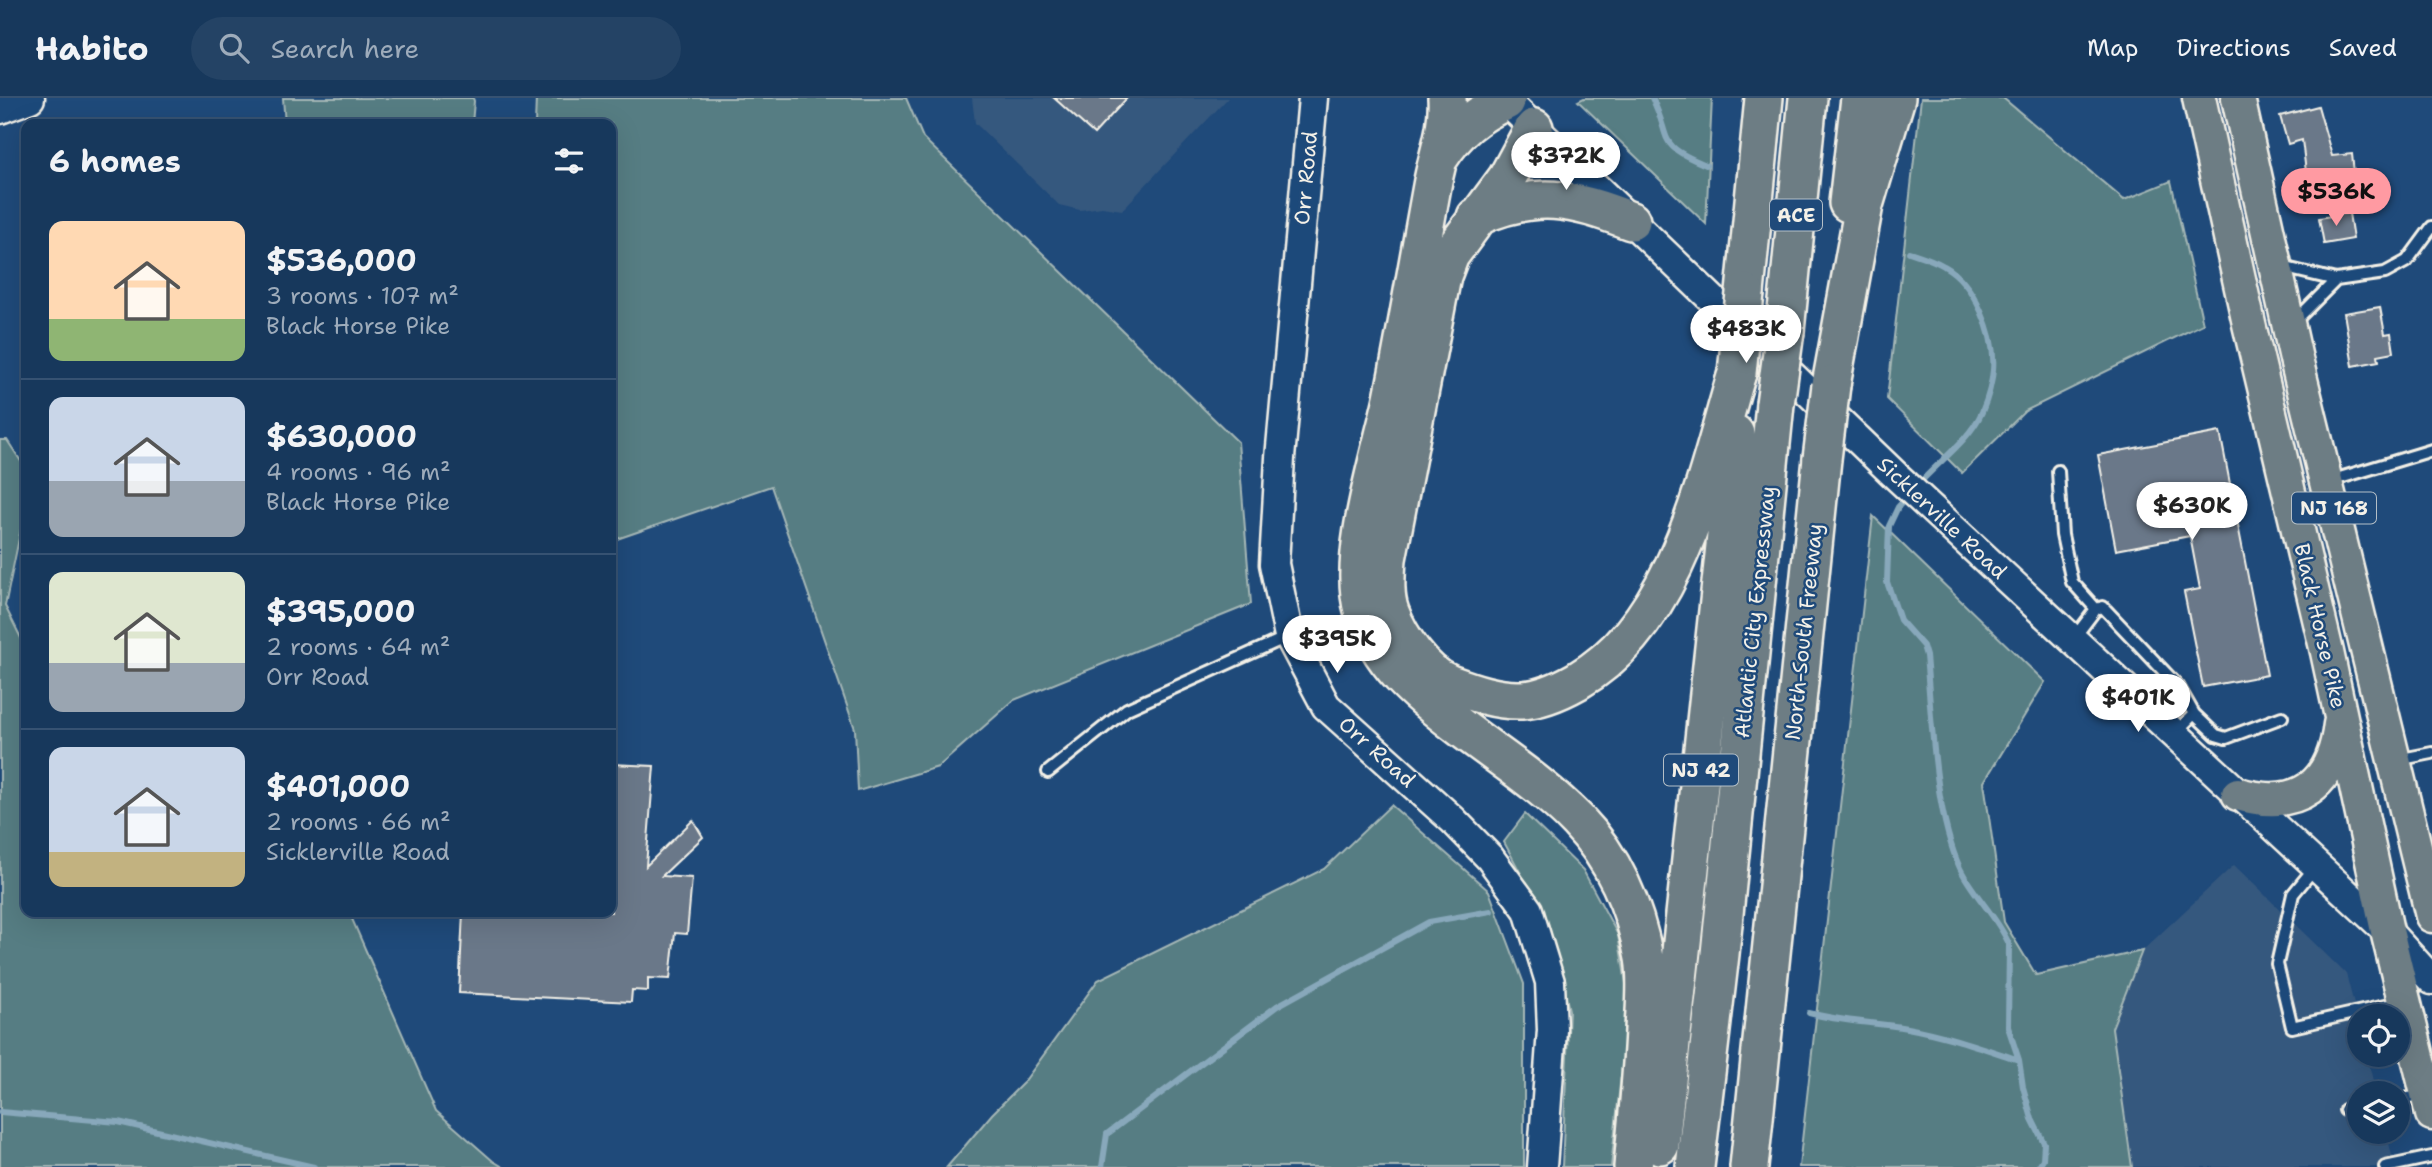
<!DOCTYPE html>
<html lang="en">
<head>
<meta charset="utf-8">
<style>
	body { margin:0; font-family:"Shantell Sans",sans-serif; background:#244365; color:#f1f3f6; height:100vh; display:flex; flex-direction:column; font-size:26px; white-space:nowrap }
	* { box-sizing:border-box; margin:0 }
	p { font-size:23px; color:#9eacbb }
	.icon { flex:none; width:38px; height:38px; fill:none; stroke:currentColor; stroke-width:2; stroke-linecap:round; stroke-linejoin:round }
	.map { position:relative; flex:1; overflow:hidden }
	.side { position:absolute; left:21px; top:21px; width:595px; height:798px; display:flex; flex-direction:column; background:#17385c; border-radius:14px; box-shadow:0 7px 28px #0002,0 0 0 2px #365272 }
	.side>* { flex:none }
	.controls { position:absolute; left:2347px; top:906px; display:grid; gap:14px }
	.controls a { display:grid; place-items:center; width:63px; height:63px; border-radius:50%; background:#17385c; box-shadow:0 7px 28px #0002,0 0 0 2px #365272; font-size:35px }
	.price { position:absolute; translate:-50% -60px; padding:0 16px; border-radius:24px; background:#fff; color:#222; font-size:23px; line-height:46px; filter:drop-shadow(0 2px 4px #0008) }
	.price::after { content:''; position:absolute; left:50%; top:42px; width:21px; height:16px; margin-left:-10px; background:inherit; clip-path:polygon(0 0,100% 0,50% 100%) }
	.price.on { background:#ff9aa2; color:#111 }
	ul { padding:0; list-style:none }
	li { display:flex; align-items:center; gap:21px; height:175px; padding:0 28px }
	li+li { border-top:2px solid #365272 }
	li span { display:grid; place-items:center; flex:none; width:196px; height:140px; border-radius:14px; color:#555 }
	li>.icon { margin-inline-start:auto }
	span .icon { width:84px; height:84px; fill:#fffc; stroke-width:1 }
	li b { font-size:30px }
	h2 { display:flex; justify-content:space-between; align-items:center; height:84px; padding:0 28px; font-size:30px }
	header { display:flex; align-items:center; gap:42px; box-sizing:border-box; height:98px; padding:0 35px; background:#17385c; border-bottom:2px solid #365272 }
	header strong { font-size:33px }
	nav { display:flex; gap:38px; margin-inline-start:auto; font-size:24px }
	.search { width:490px; height:63px; background:#244365; display:flex; align-items:center; gap:18px; box-sizing:border-box; padding:0 24px; border-radius:38px; color:#9eacbb; font-size:26px }
	.map>svg:first-child { display:block }
	.built { fill:#36587e }
	.green { fill:#567d83; stroke:#a5b7b6; stroke-width:2 }
	.lines { fill:none; stroke-linecap:round; stroke-linejoin:round }
	.stream { stroke:#88a8bb; stroke-width:6 }
	.building { fill:#6a7889; stroke:#f4f1e8; stroke-width:2 }
	.lane-casing { stroke:#f4f1e8; stroke-width:16 }
	.secondary-casing { stroke:#f4f1e8; stroke-width:33 }
	.primary-casing { stroke:#f4f1e8; stroke-width:37 }
	.highway-casing { stroke:#f4f1e8; stroke-width:42 }
	.lane { stroke:#1f4a7a; stroke-width:10 }
	.secondary { stroke:#1f4a7a; stroke-width:28 }
	.primary { stroke:#6d7d84; stroke-width:32 }
	.highway { stroke:#6d7d84; stroke-width:37 }
	.highway-bridge-casing { stroke:#f4f1e8; stroke-width:42; stroke-linecap:butt }
	.highway-bridge { stroke:#6d7d84; stroke-width:37 }
	.labels { text-anchor:middle; dominant-baseline:central; stroke-width:5; stroke-linejoin:round; paint-order:stroke }
	.shield { fill:#1f4a7a; stroke:#b4bfc7; stroke-width:2 }
	.shield-label { font-size:19px; font-weight:bold; fill:#f4f1e8 }
	.street-label { font-size:21px; fill:#f4f1e8; stroke:#1f4a7a }
</style>
</head>
<body>
<header>
<strong>Habito</strong>
<div class="search"><svg class="icon" aria-label="search" viewBox="0 0 24 24"><circle cx="10" cy="10" r="6"/><path d="M15 15l6 6"/></svg>Search here</div>
<nav><a>Map</a><a>Directions</a><a>Saved</a></nav>
</header>
<div class="map">
<svg width="2432" height="1069" viewBox="0 0 2432 1069">
	<rect width="100%" height="100%" fill="#1f4a7a"/>
	<filter id="ink" filterUnits="userSpaceOnUse"><feTurbulence type="fractalNoise" baseFrequency=".0143" numOctaves="2"/><feDisplacementMap in="SourceGraphic" scale="14" xChannelSelector="R" yChannelSelector="G"/><feConvolveMatrix kernelMatrix="1 2 1 2 8 2 1 2 1" color-interpolation-filters="sRGB"/></filter>
	<g filter="url(#ink)">
		<path class="built" d="M972,0H1228L1122,112L1102,109L1080,112L1059,107L975,25Z
			M2234,767L2346,876L2359,926V957H2367L2376,996H2359V1034H2386L2395,1069H2132L2112,930L2142,853Z"/>
		<path class="green" d="M283,0H473L474,3L472,26H285Z
			M536,0H906L923,40L1238,344L1251,506L1014,602L938,669L858,693L855,631L771,388L611,443V26H535Z
			M1584,0H1712L1706,126L1578,3Z
			M1921,0H2003L2124,102L2171,83L2203,226L2025,313L1962,375L1887,301Z
			M0,342H7L26,371V407L5,508L26,550V814H349L436,1013L493,1063L503,1069H0Z
			M1873,418L2045,584L1984,684L2004,824L2036,877L2142,853L2112,930L2132,1069H1799Z
			M1391,707L1489,793L1524,886V1069H947L992,1016L1024,984L1098,882L1324,771Z
			M1525,716L1583,772L1618,837L1629,903L1611,1069H1562L1569,912L1549,828L1504,744Z"/>
		<g class="lines">
			<path class="stream" d="M1652,0C1673,42 1654,46 1706,67
				M1909,154C1921,158 1934,162 1944,168C1975,185 1996,238 1993,272C1992,285 1987,302 1982,314C1969,343 1938,364 1918,387
				M1908,398L1898,409L1889,428L1887,484L1900,522L1923,548L1926,558C1932,620 1934,714 1960,770C1973,797 1997,818 2009,846L2008,929L2019,962L2023,989L2032,1021L2044,1045L2043,1061L2038,1069
				M1809,915C1842,924 1875,924 1907,930C1946,937 1982,950 2019,962
				M0,1014L118,1024L314,1069
				M1102,1069L1107,1036L1277,908L1429,824L1491,813"/>
		</g>
		<path class="building" d="M1054,0H1127L1094,36Z
			M2318,8L2332,58L2352,56L2355,85L2308,90L2302,42L2288,46L2280,18Z
			M2349,115L2353,141L2324,146L2319,120Z
			M2380,209L2385,236L2391,235L2394,254L2378,257L2379,263L2353,268L2344,215Z
			M2220,334L2267,577L2203,589L2184,494L2200,491L2190,438L2116,452L2098,357Z
			M611,666L654,668L646,768L693,722L703,739L662,778L692,780L687,836L675,835L670,881L648,880V893L632,892L631,904L459,895L463,814H611Z"/>
		<g class="lines">
			<g class="lane-casing">
				<path id="lane" d="M2278,168L2336,182L2294,224
					M2336,182L2385,175L2407,163L2432,129
					M2058,373L2062,437L2072,484L2096,511
					M2330,383L2432,352
					M2074,540L2096,511L2103,509L2178,588L2194,616L2176,634
					M2194,616L2216,637L2226,640L2282,619
					M2397,662L2432,655
					M1048,674L1127,611L1289,538
					M2316,768L2293,796L2277,866L2292,929L2402,904
					M2398,1002L2425,997
					M2345,1012L2359,1010
					M2385,1069L2432,1059"/>
			</g>
			<g class="secondary-casing">
				<path id="secondary" d="M1313,0L1280,360L1274,466L1289,538L1326,608L1453,722L1490,760L1528,812L1550,884L1552,932L1542,1069
					M1503,0L1894,376L2387,833L2432,882
					M0,11L30,0"/>
			</g>
			<g class="primary-casing">
				<path id="primary" d="M2199,0L2249,226L2327,554L2387,833L2432,1016
					M2238,0L2296,261L2432,818
					M2238,696C2299,713 2333,687 2340,626"/>
			</g>
			<g class="highway-casing">
				<path id="highway" d="M1447,0C1449,30 1437,59 1432,88C1419,159 1407,230 1393,300C1381,356 1347,458 1363,512C1378,565 1418,597 1460,629C1499,659 1543,687 1577,722C1613,759 1635,809 1644,860C1648,883 1645,908 1644,932C1642,978 1637,1023 1633,1069
					M1534,30L1507,80L1450,157L1442,178L1387,461C1386,478 1384,497 1390,514C1399,539 1424,576 1450,586C1472,594 1497,603 1522,602C1540,601 1561,592 1577,583C1678,525 1706,379 1737,275
					M1439,60C1457,32 1476,17 1506,3
					M1848,105L1860,0
					M1476,119C1537,92 1571,100 1631,123
					M1745,195L1764,0
					M1785,233L1808,0
					M1831,287L1864,107L1896,0
					M1660,1047L1725,448L1735,336
					M1695,1069L1720,856L1775,306
					M1749,1069L1822,361"/>
			</g>
			<use href="#lane" class="lane"/>
			<use href="#secondary" class="secondary"/>
			<use href="#primary" class="primary"/>
			<use href="#highway" class="highway"/>
			<g class="highway-bridge-casing">
				<path id="highway-bridge" d="M1737,275L1745,195
					M1775,306L1785,233
					M1822,361L1831,287"/>
			</g>
			<use href="#highway-bridge" class="highway-bridge"/>
		</g>
	</g>
	<g class="labels">
		<g class="shield">
			<rect x="1770" y="101.5" width="52" height="31" rx="5"/>
			<rect x="2292" y="394.5" width="84" height="31" rx="5"/>
			<rect x="1664" y="656.5" width="74" height="31" rx="5"/>
		</g>
		<g class="shield-label">
			<text x="1796" y="117">ACE</text>
			<text x="2334" y="410">NJ 168</text>
			<text x="1701" y="672">NJ 42</text>
		</g>
		<g class="street-label">
			<text transform="translate(1306 80) rotate(-85)">Orr Road</text>
			<text transform="translate(1942 420) rotate(43)">Sicklerville Road</text>
			<text transform="translate(1755 514) rotate(-84)">Atlantic City Expressway</text>
			<text transform="translate(2320 528) rotate(77)">Black Horse Pike</text>
			<text transform="translate(1804 534) rotate(-84)">North-South Freeway</text>
			<text transform="translate(1377 654) rotate(42)">Orr Road</text>
		</g>
	</g>
</svg>
<div class="controls">
<a><svg class="icon" aria-label="locate" viewBox="0 0 24 24"><circle cx="12" cy="12" r="6"/><path d="M12 2v4M12 18v4M2 12h4M18 12h4"/></svg></a>
<a><svg class="icon" aria-label="layers" viewBox="0 0 24 24"><path d="M12 4l9 5-9 5-9-5zM3 14l9 5 9-5"/></svg></a>
</div>
<b class="price" style="left:1566px;top:94px">$372K</b>
<b class="price on" style="left:2336px;top:130px">$536K</b>
<b class="price" style="left:1746px;top:267px">$483K</b>
<b class="price" style="left:2192px;top:444px">$630K</b>
<b class="price" style="left:1337px;top:577px">$395K</b>
<b class="price" style="left:2138px;top:636px">$401K</b>
<section class="side">
<h2>6 homes<svg class="icon" aria-label="filters" viewBox="0 0 24 24"><path d="M4 7h16M4 17h16"/><circle cx="9" cy="7" r="2"/><circle cx="15" cy="17" r="2"/></svg></h2>
<ul>
<li><span style="background:linear-gradient(#ffd9b3 70%,#8fb573 0)"><svg class="icon" aria-label="home" viewBox="0 0 24 24"><path d="M3 11l9-7 9 7M6 9v11h12V9"/></svg></span><div><b>$536,000</b><p>3 rooms · 107 m²</p><p>Black Horse Pike</p></div></li>
<li><span style="background:linear-gradient(#c9d6e8 60%,#9aa5b1 0)"><svg class="icon" aria-label="home" viewBox="0 0 24 24"><path d="M3 11l9-7 9 7M6 9v11h12V9"/></svg></span><div><b>$630,000</b><p>4 rooms · 96 m²</p><p>Black Horse Pike</p></div></li>
<li><span style="background:linear-gradient(#dfe7d0 65%,#9aa5b1 0)"><svg class="icon" aria-label="home" viewBox="0 0 24 24"><path d="M3 11l9-7 9 7M6 9v11h12V9"/></svg></span><div><b>$395,000</b><p>2 rooms · 64 m²</p><p>Orr Road</p></div></li>
<li><span style="background:linear-gradient(#c9d6e8 75%,#c2b280 0)"><svg class="icon" aria-label="home" viewBox="0 0 24 24"><path d="M3 11l9-7 9 7M6 9v11h12V9"/></svg></span><div><b>$401,000</b><p>2 rooms · 66 m²</p><p>Sicklerville Road</p></div></li>
</ul>
</section>
</div>
</body>
</html>
